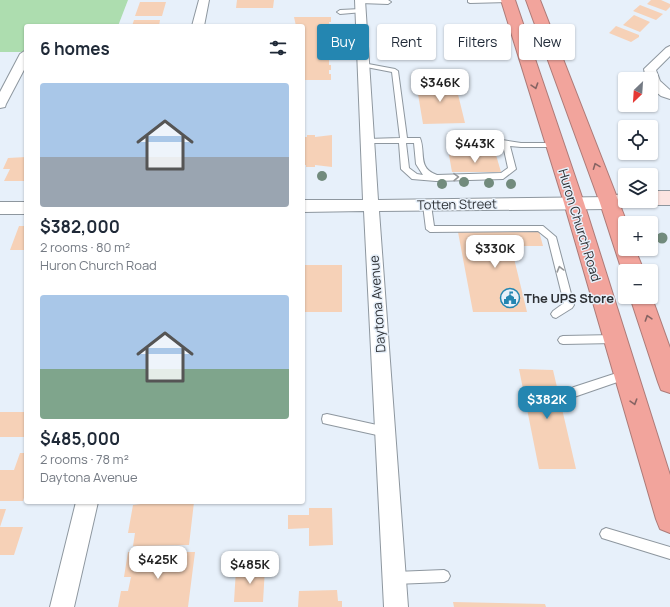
<!DOCTYPE html>
<html lang="en">
<head>
<meta charset="utf-8">
<style>
	body { margin:0; font-family:Manrope,sans-serif; background:#f2f2f3; color:#1f2937; height:100vh; display:flex; flex-direction:column; font-size:15px; white-space:nowrap }
	* { box-sizing:border-box; margin:0 }
	p { font-size:13px; color:#747a83 }
	.icon { flex:none; width:22px; height:22px; fill:none; stroke:currentColor; stroke-width:2; stroke-linecap:round; stroke-linejoin:round }
	.map { position:relative; flex:1; overflow:hidden }
	.details { position:absolute; left:24px; top:24px; width:281px; height:480px; display:flex; flex-direction:column; background:#fff; border-radius:4px; box-shadow:0 1px 3px #0004 }
	.details>* { flex:none }
	.banner { position:absolute; left:317px; top:24px; width:293px; height:36px; display:flex; gap:8px }
	.needle { width:26px; rotate:205deg }
	.buttons { position:absolute; left:618px; top:72px; display:grid; gap:8px }
	.buttons a { display:grid; place-items:center; width:40px; height:40px; border-radius:4px; background:#fff; box-shadow:0 1px 3px #0004; font-size:20px }
	.price { position:absolute; translate:-50% -34px; padding:0 9px; border-radius:8px; background:#fff; color:#222; font-size:13px; line-height:26px; filter:drop-shadow(0 1px 2px #0008) }
	.price::after { content:''; position:absolute; left:50%; top:24px; width:12px; height:9px; margin-left:-6px; background:inherit; clip-path:polygon(0 0,100% 0,50% 100%) }
	.price.on { background:#2486b1; color:#fff }
	ul { padding:0; list-style:none }
	li { display:grid; align-content:center; gap:8px; height:212px; padding:0 16px }
	li span { display:grid; place-items:center; height:124px; border-radius:4px; color:#555 }
	li>.icon { margin-inline-start:auto }
	span .icon { width:72px; height:72px; fill:#fffc; stroke-width:1 }
	li b { font-size:17px }
	h2 { display:flex; justify-content:space-between; align-items:center; height:48px; padding:0 16px; font-size:17px }
	.pill { padding:0 14px; border-radius:4px; background:#fff; box-shadow:0 1px 3px #0004; font-size:14px; line-height:36px }
	.pill.on { background:#2486b1; color:#fff }
	.map>svg:first-child { display:block }
	.green { fill:#adddaf }
	.building { fill:#f6d1b7 }
	.lines { fill:none; stroke-linecap:round; stroke-linejoin:round }
	.lane-casing { stroke:#8e979f; stroke-width:2 }
	.street-casing { stroke:#8e979f; stroke-width:2 }
	.secondary-casing { stroke:#8e979f; stroke-width:2 }
	.highway-casing { stroke:#ad7b78; stroke-width:2 }
	.lane { fill:#fff; fill-rule:evenodd }
	.street { fill:#fff; fill-rule:evenodd }
	.secondary { fill:#fbe4e1; fill-rule:evenodd }
	.highway { fill:#f2a49c; fill-rule:evenodd }
	.tree { fill:#728b7d }
	.oneway { stroke:#866463 }
	.oneway2 { stroke:#96989a }
	.labels { text-anchor:middle; dominant-baseline:central; stroke-width:3; stroke-linejoin:round; paint-order:stroke }
	.street-label { font-size:13px; fill:#2d3034; stroke:#e7f0fa }
	.poi-label { font-size:13px; font-weight:bold; fill:#2d3034; stroke:#e7f0fa; text-anchor:start }
</style>
</head>
<body>
<div class="map">
<svg width="670" height="607" viewBox="0 0 670 607">
	<rect width="100%" height="100%" fill="#e7f0fa"/>
	<path class="green" d="M0,0H128L118,26H26V52H0Z"/>
	<path class="building" d="M237,0H274L273,8H236Z
		M651,0H661L670,4V7L666,11L647,4Z
		M140,2H166L162,16H135Z
		M640,5L663,14L656,20L633,11Z
		M634,15L650,22L640,32L623,25Z
		M294,17H331V22H329L331,32H329V44H331V53H329V65H331V70H329V74H331V80H303V26H296Z
		M134,20H160L159,26H132Z
		M616,26L639,35V37L631,42L609,33Z
		M416,82H455L465,123L423,124Z
		M307,135H315V137L332,135V167L315,165V167H306V165H303V137H307Z
		M449,155H496L501,172H452Z
		M26,157V181H4L10,169H3L8,158Z
		M19,226H26V250H10Z
		M539,231L543,246H511L527,312H473L458,232Z
		M303,265H342V312H303Z
		M519,369L553,370L576,469H539Z
		M0,412H26V437H0Z
		M20,453H26V491L23,501H0V470H14Z
		M141,502H194L189,545L133,546L135,533H128L133,505L141,504Z
		M309,508H332L333,545L309,546V528L288,529V515H309Z
		M0,509H6L0,527Z
		M0,527H23L14,555H0Z
		M128,552H195L188,607H118L121,591H128L131,577H124Z
		M265,568L263,602H234L236,569Z
		M337,590L338,601H342V607H298L299,591Z
		M453,602L545,604L546,607H454Z"/>
	<g class="lines">
		<g class="lane-casing">
			<path id="lane" d="M358,0H388L391,2L388,4L360,3L358,2Z
				M468,0H511L508,2L470,3L468,2Z
				M361,9L364,11L363,12L340,14L337,12L340,10Z
				M363,63L395,69L398,71L407,138H420C426,153 417,168 437,175L501,173L508,168L503,145L487,142L486,140L490,138L521,143H555L559,145L555,147H521L510,146L516,169L503,179L436,181L412,179L401,169L399,143H367L363,141L367,139L400,138L392,72L361,66V64ZM406,143H414L416,164L423,175L417,174L409,168Z
				M427,202L431,205L434,226H543L556,237L574,305L572,308L556,318L553,317L551,314L553,311L564,303L548,239L538,231L430,232L426,229L423,205Z
				M615,335L618,336L620,339L618,342L615,343L563,344L560,343L558,340L560,337L563,336Z
				M626,370L629,372L631,375L629,378L574,397L570,395L569,392L570,389L574,387Z
				M327,414L386,427L390,428L391,432L390,436L386,437L327,424L323,423L322,419L323,415Z
				M606,528L670,547V559L602,538L600,534L602,530Z
				M444,570L448,572L450,576L448,580L444,582L395,584L391,582L389,578L391,574L395,572Z"/>
		</g>
		<g class="street-casing">
			<path id="street" d="M199,0H209L204,26H192Z
				M355,0H365L378,200L610,197L615,199L617,203L615,207L610,209L379,211L408,607H384L364,211L303,212V200H363Z
				M670,46V56L656,70L660,81L670,90V99L661,96L651,88V79H646L644,69L666,48Z
				M26,50V66L6,104L5,107L0,108V92L20,54Z
				M0,202H26V214H0Z
				M76,502H98L74,607H50Z"/>
		</g>
		<g class="secondary-casing">
			<path id="secondary" d="M651,191H670V205H651L644,203L643,201H651Z
				M625,193V201H634L632,205L610,210L603,208L600,203L603,198Z"/>
		</g>
		<g class="highway-casing">
			<path id="highway" d="M501,0H515L584,203L670,475V533L660,529L656,519L564,203Z
				M526,0H540L627,223H625V249H635L644,271H625V276L622,271L600,203Z
				M651,295L670,348V393L661,390L658,382L630,297H651Z"/>
		</g>
		<use href="#lane" class="lane"/>
		<use href="#street" class="street"/>
		<use href="#secondary" class="secondary"/>
		<use href="#highway" class="highway"/>
	</g>
	<g class="tree">
		<circle cx="322" cy="176" r="5"/>
		<circle cx="464" cy="182" r="5"/>
		<circle cx="489" cy="183" r="5"/>
		<circle cx="442" cy="184" r="5"/>
		<circle cx="511" cy="184" r="5"/>
		<circle cx="662" cy="238" r="5.5"/>
	</g>
	<defs><path id="oneway-chevron" d="M-2-3.5L2.5 0L-2 3.5" fill="none" stroke-width="1.6" stroke-linecap="round" stroke-linejoin="round"/></defs>
	<g class="oneway">
		<use href="#oneway-chevron" transform="translate(535 86) rotate(72)"/>
		<use href="#oneway-chevron" transform="translate(596 166) rotate(-111)"/>
		<use href="#oneway-chevron" transform="translate(648 318) rotate(-108)"/>
		<use href="#oneway-chevron" transform="translate(634 402) rotate(73)"/>
	</g>
	<g class="oneway2">
		<use href="#oneway-chevron" transform="translate(456 177) rotate(-1)"/>
		<use href="#oneway-chevron" transform="translate(560 269) rotate(-105)"/>
	</g>
	<defs>
		<g id="civic-ring" transform="scale(1)"><circle r="9.5" fill="#e7f0fa" stroke="#2486b1" stroke-width="1.5"/><path d="M-.6-6.5H3V-4.5H.6V-3L4-1V1h2V6H-6V1h2V-1L-.6-3ZM-1.2 2.5V6h2.4V2.5Z" fill="#2486b1"/></g>
	</defs>
	<g fill-rule="evenodd">
		<use href="#civic-ring" x="510" y="298"/>
	</g>
	<g class="labels">
		<g class="street-label">
			<text transform="translate(457 204) rotate(-1)">Totten Street</text>
			<text transform="translate(580 225) rotate(73)">Huron Church Road</text>
			<text transform="translate(377 304) rotate(-94)">Daytona Avenue</text>
		</g>
		<g class="poi-label">
			<text x="524" y="298">The UPS Store</text>
		</g>
	</g>
</svg>
<div class="buttons">
<a><svg class="needle" viewBox="-14 -14 28 28"><path d="M0-13l5 13h-10z" fill="#e53935"/><path d="M0 13l5-13h-10z" fill="#747a83"/></svg></a>
<a><svg class="icon" aria-label="locate" viewBox="0 0 24 24"><circle cx="12" cy="12" r="6"/><path d="M12 2v4M12 18v4M2 12h4M18 12h4"/></svg></a>
<a><svg class="icon" aria-label="layers" viewBox="0 0 24 24"><path d="M12 4l9 5-9 5-9-5zM3 14l9 5 9-5"/></svg></a>
<a>+</a>
<a>−</a>
</div>
<b class="price" style="left:440px;top:103px">$346K</b>
<b class="price" style="left:475px;top:164px">$443K</b>
<b class="price" style="left:495px;top:269px">$330K</b>
<b class="price on" style="left:547px;top:420px">$382K</b>
<b class="price" style="left:158px;top:580px">$425K</b>
<b class="price" style="left:250px;top:585px">$485K</b>
<div class="banner">
<a class="pill on">Buy</a>
<a class="pill">Rent</a>
<a class="pill">Filters</a>
<a class="pill">New</a>
</div>
<section class="details">
<h2>6 homes<svg class="icon" aria-label="filters" viewBox="0 0 24 24"><path d="M4 7h16M4 17h16"/><circle cx="9" cy="7" r="2"/><circle cx="15" cy="17" r="2"/></svg></h2>
<ul>
<li><span style="background:linear-gradient(#a9c7e8 60%,#9aa5b1 0)"><svg class="icon" aria-label="home" viewBox="0 0 24 24"><path d="M3 11l9-7 9 7M6 9v11h12V9"/></svg></span><div><b>$382,000</b><p>2 rooms · 80 m²</p><p>Huron Church Road</p></div></li>
<li><span style="background:linear-gradient(#a9c7e8 60%,#7fa58c 0)"><svg class="icon" aria-label="home" viewBox="0 0 24 24"><path d="M3 11l9-7 9 7M6 9v11h12V9"/></svg></span><div><b>$485,000</b><p>2 rooms · 78 m²</p><p>Daytona Avenue</p></div></li>
</ul>
</section>
</div>
</body>
</html>
